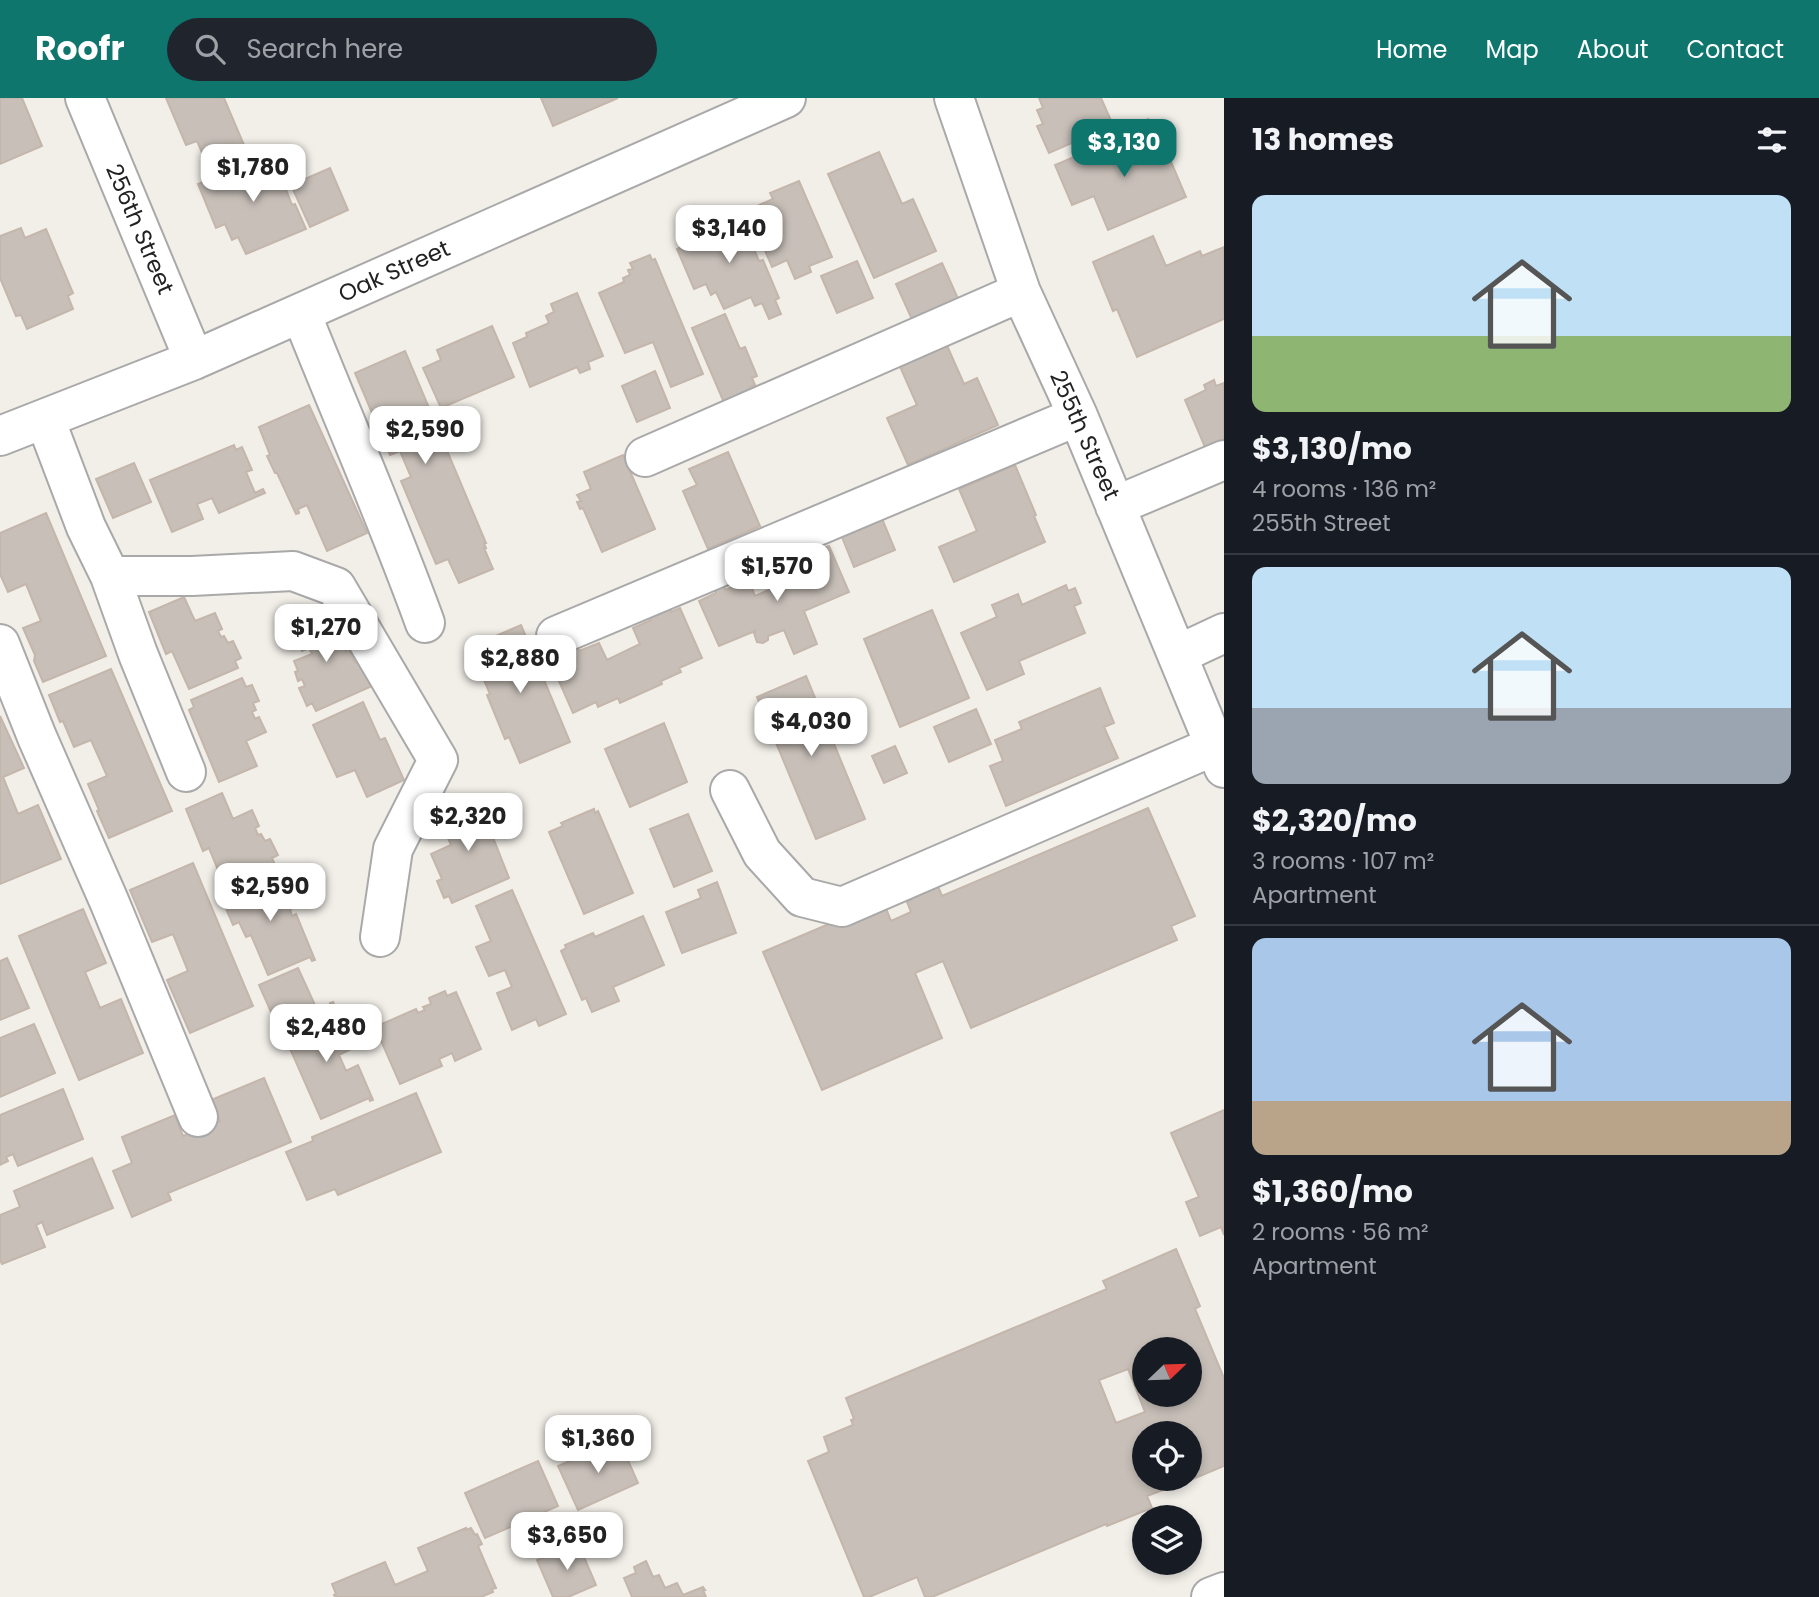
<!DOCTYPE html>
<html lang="en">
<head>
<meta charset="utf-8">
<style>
	body { margin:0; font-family:Poppins,sans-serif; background:#20242c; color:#f1f3f6; height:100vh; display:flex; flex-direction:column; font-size:26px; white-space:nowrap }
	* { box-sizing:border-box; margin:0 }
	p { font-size:23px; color:#9ea1a6 }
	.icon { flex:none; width:38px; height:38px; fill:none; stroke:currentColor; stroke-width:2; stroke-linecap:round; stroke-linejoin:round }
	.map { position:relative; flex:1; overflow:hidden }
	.drawer { display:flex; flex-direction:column; background:#171b24; width:595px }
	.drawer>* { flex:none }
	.needle { width:46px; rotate:67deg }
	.fabs { position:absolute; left:1132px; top:1239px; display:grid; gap:14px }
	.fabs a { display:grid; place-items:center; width:70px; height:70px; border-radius:50%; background:#171b24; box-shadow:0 4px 10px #0003; font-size:35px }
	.price { position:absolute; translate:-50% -60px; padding:0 16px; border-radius:14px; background:#fff; color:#222; font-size:23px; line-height:46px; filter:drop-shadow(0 2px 4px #0008) }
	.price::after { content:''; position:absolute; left:50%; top:42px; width:21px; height:16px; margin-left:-10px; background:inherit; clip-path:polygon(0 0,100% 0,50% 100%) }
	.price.on { background:#0f766e; color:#fff }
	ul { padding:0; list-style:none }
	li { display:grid; align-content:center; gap:14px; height:371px; padding:0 28px }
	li+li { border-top:2px solid #363941 }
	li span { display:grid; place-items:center; height:217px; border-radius:14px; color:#555 }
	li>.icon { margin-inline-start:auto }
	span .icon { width:126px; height:126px; fill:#fffc; stroke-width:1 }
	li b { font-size:30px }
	h2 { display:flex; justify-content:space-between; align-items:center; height:84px; padding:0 28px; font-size:30px }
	header { display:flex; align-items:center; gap:42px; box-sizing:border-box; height:98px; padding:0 35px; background:#0f766e; color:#fff }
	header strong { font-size:33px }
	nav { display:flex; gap:38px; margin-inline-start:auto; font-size:24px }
	.search { width:490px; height:63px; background:#20242c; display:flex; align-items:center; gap:18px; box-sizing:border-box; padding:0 24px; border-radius:38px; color:#9ea1a6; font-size:26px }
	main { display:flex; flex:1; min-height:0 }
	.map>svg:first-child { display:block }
	.building { fill:#c7bfb8; stroke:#c4b6ab; stroke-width:2; fill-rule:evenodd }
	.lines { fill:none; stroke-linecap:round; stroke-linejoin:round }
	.minor-casing { stroke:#a9a9a9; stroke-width:42 }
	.minor { stroke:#fff; stroke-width:38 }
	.labels { text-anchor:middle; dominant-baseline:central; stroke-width:5; stroke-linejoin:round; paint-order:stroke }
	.street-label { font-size:23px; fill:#222; stroke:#fff }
</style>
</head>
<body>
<header>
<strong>Roofr</strong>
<div class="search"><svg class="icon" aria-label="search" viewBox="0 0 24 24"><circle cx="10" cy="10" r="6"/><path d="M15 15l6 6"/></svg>Search here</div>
<nav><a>Home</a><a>Map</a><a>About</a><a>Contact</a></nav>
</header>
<main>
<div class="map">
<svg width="1224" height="1499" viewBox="0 0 1224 1499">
	<rect width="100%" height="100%" fill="#f2efe9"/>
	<path class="building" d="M0,0H22L42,48L0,66Z
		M166,0H224L244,47L206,64L197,43L186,47Z
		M541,0H618L553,28Z
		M1039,0H1101L1113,27L1049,55L1037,28L1043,26L1037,12L1043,10Z
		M1148,21L1154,35L1158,33L1186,99L1108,132L1094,98L1072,107L1055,67L1093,51L1096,60L1141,41L1135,27Z
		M879,54L902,106L913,101L936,153L874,180L828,76Z
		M272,55L292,107L295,106L306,131L246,156L238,139L232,142L225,126L216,130L198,86Z
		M330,70L348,112L310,129L291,87Z
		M799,83L832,159L809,168L811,174L795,181L787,162L772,169L748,112L773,101L770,95Z
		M739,115L759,163L763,162L779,200L775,202L781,216L769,221L762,205L755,208L751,199L724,211L716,194L711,197L706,186L694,191L677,151L691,145L687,137Z
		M21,130L25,140L46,131L73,195L68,198L73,211L27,231L21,217L16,218L0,180V138Z
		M1153,138L1166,168L1200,153L1202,158L1224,149V221L1137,259L1117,211L1113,213L1093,164Z
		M650,157L652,162L655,161L703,276L671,289L653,244L625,255L599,195L624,184L623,180L630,177L628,172L633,171L630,165Z
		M857,163L873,200L837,215L821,178Z
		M942,165L960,205L914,226L896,186Z
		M577,195L603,258L588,264L590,271L580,275L577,269L530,289L513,245L527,239L526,235L549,225L546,218L554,214L551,206Z
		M725,216L740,251L745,249L757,278L752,280L755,287L750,289L753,295L725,307L692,230Z
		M492,228L514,279L441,310L423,270L441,262L437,252Z
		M941,234L964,286L977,280L998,327L908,367L887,320L917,307L894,255Z
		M405,253L486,445H484L486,450H484L493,471L459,485L448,461L436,466L401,383L411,379L400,353L390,357L355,275Z
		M655,273L670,310L637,324L622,288Z
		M1214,282L1216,288L1224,285V355L1210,361L1185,302L1206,292L1204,287Z
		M309,307L367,435L327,453L307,407L298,411L299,415L296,416L277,375H275L267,358L270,357L259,329Z
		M234,347L236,352L242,349L252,372L246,374L255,395L263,391L265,395L219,415L212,400L197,406L203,421L172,434L150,382Z
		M728,354L760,428L708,451L683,393L697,387L689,371Z
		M623,357L655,431L602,454L583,410L580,411L577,404L581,403L577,397L591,391L584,374Z
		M134,365L151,404L113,420L96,381Z
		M1015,367L1036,417L1034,418L1045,444L954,484L939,449L977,433L959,391Z
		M878,411L895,452L854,469L838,429Z
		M46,415L106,558L43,584L34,563L35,557L23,530L41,523L26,486L8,494L0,476V435Z
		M829,448L849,494L804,513L817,546L794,556L784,532L768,538V542L763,545L757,544L754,535L755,533L719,548L699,503L716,495L715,492L724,488L725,492L749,482L755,498L787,484L780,469L803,459L801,455L811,451L813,454Z
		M1066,487L1068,493L1075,490L1081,505L1074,508L1085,535L1019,563L1024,576L987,592L961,535L997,519L992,507L1018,496L1022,507Z
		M184,499L195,523L215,515L222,531L218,533L221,539L224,538L228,545L233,543L241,560L235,563L238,570L189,591L172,553L166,556L149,514Z
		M669,509L671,514L680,510L702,560L679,570L681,574L661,583L662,586L620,605L618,600L598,609L596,604L573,615L551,565L567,558L566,554L577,549L579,553L599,545L607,562L640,546L633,530L651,522L649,518Z
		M932,512L969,600L900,629L864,541Z
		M326,513L345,553L349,551L355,565L361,563L372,588L316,613L312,605L307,608L299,590L305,588L302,581L298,583L295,574L298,573L294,563L312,556L309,550L302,553L291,528Z
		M521,527L570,644L520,665L509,639L505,641L487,597L490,596L470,549Z
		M111,571L172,713L109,740L97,713L99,712L88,686L107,678L91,642L74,649L63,623L60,624L49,597Z
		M806,578L865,721L816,741L757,599Z
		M242,580L246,589L252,587L259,603L253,605L256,612L252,614L255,621L259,619L266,634L246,643L257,668L219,684L189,612L194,609L191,602Z
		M1100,590L1114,625L1104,629L1118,660L1006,708L990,668L1003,663L995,642L1022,631L1019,624Z
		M363,604L380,642L385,640L404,682L367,699L355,672L337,679L313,627Z
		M976,611L991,646L949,664L934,629Z
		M0,618L24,670L3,679L18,716L38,707L61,761L0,786Z
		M664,625L687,684L630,709L605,651Z
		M895,648L907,675L884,685L872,658Z
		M222,695L233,721L252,712L259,728L255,730L258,737L261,736L265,743L270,741L278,757L272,760L275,767L225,789L209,750L203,753L186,711Z
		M477,699L509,780L452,805L449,798L444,800L437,783L442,781L431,756L451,747L438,716Z
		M1148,710L1195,818L1171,828L1177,842L971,930L943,863L915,875L942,940L822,992L763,854L883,803L891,823L911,814L907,804L911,802L907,793L935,781L942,798Z
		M594,711L595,715L598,713L633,795L584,816L549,734L563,728L561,725Z
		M688,716L712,773L674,789L650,731Z
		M193,765L253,908L190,935L167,882L188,873L173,836L152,844L130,792Z
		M280,777L283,786L289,783L296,799L289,802L293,810L290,811L292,818L296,816L315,862L312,863L310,859L268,877L251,837L246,839L239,824L233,827L222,801Z
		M717,784L736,835L682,855L666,814L701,800L698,792Z
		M512,792L566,916L539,928L536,921L512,932L497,895L512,889L505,872L489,878L476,849L491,843L476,808Z
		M83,811L106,865L85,874L100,910L121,901L143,955L79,982L19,838Z
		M643,818L664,867L613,889L619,903L592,914L586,900L582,902L561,853L566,850L565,847L593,835L595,839Z
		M7,860L29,910L0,922V863Z
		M298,870L315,907L276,925L259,887Z
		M445,893L447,898L456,894L481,951L455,963L452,955L439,961L442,968L400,986L375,929L416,911L418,915L425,912L423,909L431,906L429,900Z
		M333,904L353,950L339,957L346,973L358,967L373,1002L370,1003L369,1000L321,1021L284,937L290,934L287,928L311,918L313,924L334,915L330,905Z
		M34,926L55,975L0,999V940Z
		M264,980L291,1044L168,1095L171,1102L132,1119L113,1073L132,1065L122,1039L175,1017L183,1038L220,1023L211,1002Z
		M63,991L83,1041L18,1068L13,1056L6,1059L8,1063L0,1067V1017Z
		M416,995L441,1054L338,1097L335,1091L307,1102L286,1054L313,1043L312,1039Z
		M1224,1012V1137L1221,1129L1200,1138L1186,1104L1199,1099L1171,1035Z
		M92,1060L113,1110L47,1137L42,1124L36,1127L45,1149L2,1166L0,1162V1117L20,1109L14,1093Z
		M1176,1151L1200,1208L1195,1211L1224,1280V1368L1193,1381L1191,1377L1190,1378V1335H1144V1381H1183L1162,1390L1163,1392L1147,1398L1152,1410L1107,1428L1106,1426L932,1499H925L917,1479L869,1499H864L808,1363L829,1354L824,1339L853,1327L851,1322L854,1321L846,1300L1107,1191L1103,1183ZM1144,1251H1190V1297H1144ZM1128,1271L1145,1314L1116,1325L1099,1282Z
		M619,1342L638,1385L578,1412L558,1368Z
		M538,1363L558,1408L485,1440L465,1395Z
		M466,1430V1432L471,1430L475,1437L477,1436L482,1446L478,1448L496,1490L492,1491L493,1494L481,1499H335L334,1497L336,1496L332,1486L385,1464L395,1487L428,1473L418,1450Z
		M578,1445L596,1487L568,1499H553L537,1462Z
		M646,1463L653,1479L659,1477L665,1490L677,1485L683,1497L703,1489L705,1492H703L706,1499H632L624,1480L636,1475L634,1469Z"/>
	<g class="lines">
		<g class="minor-casing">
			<path id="minor" d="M85,0L194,262
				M954,0L1021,194L1078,318L1224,670
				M301,215C342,318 387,420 425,525
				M45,321L86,429L110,478H192L293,473L336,489L438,662L393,751L380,839
				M0,338L194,262L786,0
				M645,359L1021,194
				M1115,408L1224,362
				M110,478L138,556L186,674
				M556,538L1078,318
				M0,546L37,639L109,803L198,1019
				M1177,557L1224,535
				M730,692L762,755L802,799L842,809L1214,648
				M1211,1499L1224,1494"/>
		</g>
		<use href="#minor" class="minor"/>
	</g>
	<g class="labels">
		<g class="street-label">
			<text transform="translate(140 131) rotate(67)">256th Street</text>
			<text transform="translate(394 173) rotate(-24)">Oak Street</text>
			<text transform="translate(1085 337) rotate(66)">255th Street</text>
		</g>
	</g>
</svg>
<div class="fabs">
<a><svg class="needle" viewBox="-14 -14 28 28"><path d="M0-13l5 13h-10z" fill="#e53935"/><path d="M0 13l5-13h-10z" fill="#9ea1a6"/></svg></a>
<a><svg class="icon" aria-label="locate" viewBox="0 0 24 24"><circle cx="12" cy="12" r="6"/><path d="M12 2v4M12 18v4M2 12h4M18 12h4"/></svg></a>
<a><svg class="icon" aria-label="layers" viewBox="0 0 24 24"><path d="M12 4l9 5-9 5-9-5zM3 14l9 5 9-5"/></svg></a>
</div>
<b class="price on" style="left:1124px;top:81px">$3,130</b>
<b class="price" style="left:253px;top:106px">$1,780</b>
<b class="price" style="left:729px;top:167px">$3,140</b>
<b class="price" style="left:425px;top:368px">$2,590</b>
<b class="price" style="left:777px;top:505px">$1,570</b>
<b class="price" style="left:326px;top:566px">$1,270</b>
<b class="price" style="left:520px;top:597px">$2,880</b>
<b class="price" style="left:811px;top:660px">$4,030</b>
<b class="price" style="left:468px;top:755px">$2,320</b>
<b class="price" style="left:270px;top:825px">$2,590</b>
<b class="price" style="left:326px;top:966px">$2,480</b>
<b class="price" style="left:598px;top:1377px">$1,360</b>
<b class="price" style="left:567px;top:1474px">$3,650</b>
</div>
<section class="drawer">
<h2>13 homes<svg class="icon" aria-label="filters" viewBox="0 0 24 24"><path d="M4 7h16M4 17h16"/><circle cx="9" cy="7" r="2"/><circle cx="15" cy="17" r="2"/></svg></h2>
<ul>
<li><span style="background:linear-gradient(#bfe0f5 65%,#8fb573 0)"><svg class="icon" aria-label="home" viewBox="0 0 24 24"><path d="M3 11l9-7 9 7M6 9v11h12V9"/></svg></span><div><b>$3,130/mo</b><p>4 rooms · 136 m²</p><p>255th Street</p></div></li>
<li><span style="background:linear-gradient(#bfe0f5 65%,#9aa5b1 0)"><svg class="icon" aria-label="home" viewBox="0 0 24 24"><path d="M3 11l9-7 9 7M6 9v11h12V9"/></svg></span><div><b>$2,320/mo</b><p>3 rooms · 107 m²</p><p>Apartment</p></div></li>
<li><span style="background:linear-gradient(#a9c7e8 75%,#b9a48a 0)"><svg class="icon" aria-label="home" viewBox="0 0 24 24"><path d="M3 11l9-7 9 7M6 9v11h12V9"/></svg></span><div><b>$1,360/mo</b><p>2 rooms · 56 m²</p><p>Apartment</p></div></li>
</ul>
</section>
</main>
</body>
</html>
